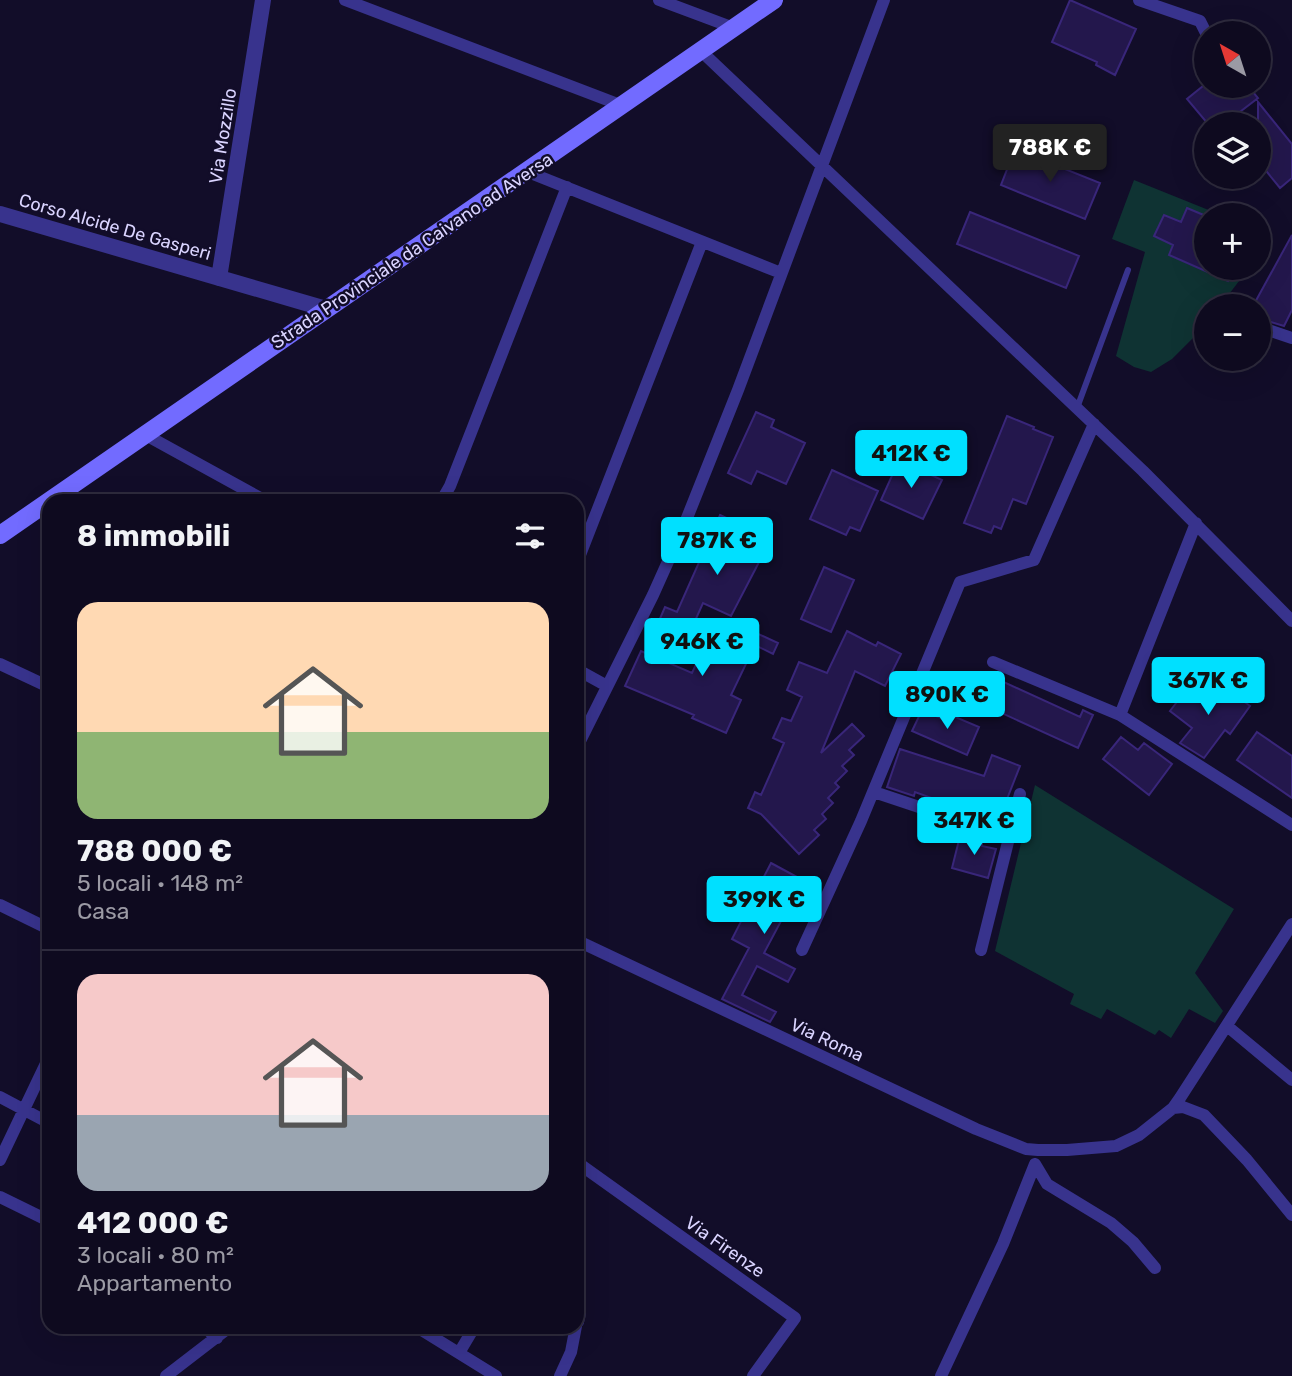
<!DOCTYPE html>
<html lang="it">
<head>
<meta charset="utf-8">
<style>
	body { margin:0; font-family:Rubik,sans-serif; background:#1c182c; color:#f1f3f6; height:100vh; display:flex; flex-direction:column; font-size:26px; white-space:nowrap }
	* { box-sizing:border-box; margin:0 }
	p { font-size:23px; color:#9b9aa4 }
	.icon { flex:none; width:38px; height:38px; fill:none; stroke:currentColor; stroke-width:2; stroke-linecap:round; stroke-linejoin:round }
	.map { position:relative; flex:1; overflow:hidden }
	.drawer { position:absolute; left:42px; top:494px; width:542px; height:840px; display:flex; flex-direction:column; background:#0e0a1f; border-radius:21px; box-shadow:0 7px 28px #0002,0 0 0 2px #2e2b3d }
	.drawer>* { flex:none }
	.needle { width:46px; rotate:321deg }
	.buttons { position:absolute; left:1194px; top:21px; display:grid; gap:14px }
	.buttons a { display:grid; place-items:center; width:77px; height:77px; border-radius:50%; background:#0e0a1f; box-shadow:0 7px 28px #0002,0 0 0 2px #2e2b3d; font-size:35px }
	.price { position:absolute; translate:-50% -60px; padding:0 16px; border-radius:7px; background:#00e0ff; color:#111; font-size:23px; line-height:46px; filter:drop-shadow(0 2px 4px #0008) }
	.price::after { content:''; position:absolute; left:50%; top:42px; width:21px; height:16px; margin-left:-10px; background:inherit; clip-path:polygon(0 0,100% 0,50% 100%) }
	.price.selected { background:#222; color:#fff }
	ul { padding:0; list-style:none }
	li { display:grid; align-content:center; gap:14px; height:371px; padding:0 35px }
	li+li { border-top:2px solid #2e2b3d }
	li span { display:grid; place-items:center; height:217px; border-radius:21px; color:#555 }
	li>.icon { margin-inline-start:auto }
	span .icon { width:126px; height:126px; fill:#fffc; stroke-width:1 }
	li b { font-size:30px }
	h2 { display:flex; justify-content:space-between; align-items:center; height:84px; padding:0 35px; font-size:30px }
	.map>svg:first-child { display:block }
	.green { fill:#0f3333 }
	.building { fill:#23174c; stroke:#39267a; stroke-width:2 }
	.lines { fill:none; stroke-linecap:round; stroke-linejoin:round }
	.service { stroke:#38338d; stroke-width:6 }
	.minor { stroke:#38338d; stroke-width:12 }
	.tertiary { stroke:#38338d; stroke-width:16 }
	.secondary { stroke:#726bff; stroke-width:18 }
	.labels { text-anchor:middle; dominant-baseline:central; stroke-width:5; stroke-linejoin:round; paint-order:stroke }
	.street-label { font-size:18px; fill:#dad4ff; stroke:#120d29 }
</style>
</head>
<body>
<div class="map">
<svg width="1292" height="1376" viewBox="0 0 1292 1376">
	<rect width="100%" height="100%" fill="#120d29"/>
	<path class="green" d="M1134,180L1221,215H1206V268H1249L1220,306H1206V325L1172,359L1151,372L1134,367L1116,356L1145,252L1112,239Z
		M1035,785L1234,909L1195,973L1223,1011L1215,1023L1189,1009L1171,1038L1159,1030L1155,1035L1107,1009L1101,1019L1070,1004L1074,994L995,951Z"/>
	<path class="building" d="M1070,0L1136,29L1115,75L1096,65L1097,62L1052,42Z
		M1203,86H1248L1258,98L1224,124H1208L1187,99Z
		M1258,102L1292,144V178L1280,188L1258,161Z
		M1015,149L1100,183L1085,219L1001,185Z
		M1187,208L1206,216V268H1234L1228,281L1169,255L1173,245L1154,236L1164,215L1181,222Z
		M970,212L1079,256L1066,288L957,244Z
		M1292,235V310L1284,326L1258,318V306H1253Z
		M756,412L774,420L771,427L805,443L786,484L757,471L751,484L728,473Z
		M1007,416L1034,427L1033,429L1053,437L1026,504L1013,499L1001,529L994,526L991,533L964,523Z
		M899,460L942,480L923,519L881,500Z
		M832,470L878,491L860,531L850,527L846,535L810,519Z
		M720,515L771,539L731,616L703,603L694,623L698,625L690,644L655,630L665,607L677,612Z
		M824,567L854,580L831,632L801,619Z
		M728,620L778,643L773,654L755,645L731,695L741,700L726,733L692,718L694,715L625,686L641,651L692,673L698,660L707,664Z
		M847,631L876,646L878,642L901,654L885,686L855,671L821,753L852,724L864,736L849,750L854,755L842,766L847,771L835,783L839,787L828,798L833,803L822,814L826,819L814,830L819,835L799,854L761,814L748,808L755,792L761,795L784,743L773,738L782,718L791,721L802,697L787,690L799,662L827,673Z
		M984,673L1080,717L1083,710L1093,715L1078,748L971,699Z
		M1193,681L1217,700L1226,688L1250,706L1230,734L1225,730L1204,758L1180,743L1192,728L1170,711Z
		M922,710L943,719L946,713L979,727L967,755L912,731Z
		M1257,732L1292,756V798L1237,760Z
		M1121,737L1138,750L1144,743L1172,764L1149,795L1103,759Z
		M900,749L984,776L992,755L1020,766L998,822L915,792L914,796L887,787Z
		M960,836L982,842V846L996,849L988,878L952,868Z
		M771,863L808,883L793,909L789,906L764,953L795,969L788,982L757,966L742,995L776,1012L770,1022L722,999L749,948L732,939Z"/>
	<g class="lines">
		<path class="service" d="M1077,408L1128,270"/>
		<path class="minor" d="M345,0L623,106
			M659,0L734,28
			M1139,0L1200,21L1206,33
			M701,51L1143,471L1292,621
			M528,172L781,273
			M1265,329L1292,338
			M144,434L264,500
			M442,500L450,486L567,187
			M578,560L702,242
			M993,662L1120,715L1292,825
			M0,664L49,687
			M578,670L607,686
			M1120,715L1196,523
			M578,745L653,595L683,528L738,390L884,0
			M874,792L1009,837
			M0,905L49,929
			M578,941L976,1129L1026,1149L1038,1150H1067L1116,1146L1139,1135L1173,1108L1180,1098L1292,924
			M802,950L861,821L960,582L1034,560L1094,424
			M981,950L1020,794
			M1227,1026L1292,1080
			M0,1097L49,1123
			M1173,1108L1183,1107L1204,1115L1247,1160L1292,1215
			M0,1160L49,1057
			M578,1163L795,1318L753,1376
			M1035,1164L1047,1184L1111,1223L1133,1242L1155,1268
			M0,1197L49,1221
			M578,1253L580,1313L578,1322
			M203,1326L217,1338
			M415,1326L496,1376
			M459,1353L475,1326
			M166,1376L231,1326
			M560,1376L571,1352L576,1326
			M941,1376L1003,1244L1035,1164"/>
		<path class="tertiary" d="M0,214L326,309
			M219,278L263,0"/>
		<path class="secondary" d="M0,535L774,0"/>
	</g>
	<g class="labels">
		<g class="street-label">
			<text transform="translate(223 136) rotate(-81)">Via Mozzillo</text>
			<text transform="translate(115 227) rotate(16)">Corso Alcide De Gasperi</text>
			<text transform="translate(412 251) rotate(-34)">Strada Provinciale da Caivano ad Aversa</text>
			<text transform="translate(827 1040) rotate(25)">Via Roma</text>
			<text transform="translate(725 1247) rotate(35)">Via Firenze</text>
		</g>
	</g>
</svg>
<div class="buttons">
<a><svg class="needle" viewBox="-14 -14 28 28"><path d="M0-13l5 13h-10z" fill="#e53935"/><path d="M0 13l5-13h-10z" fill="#9b9aa4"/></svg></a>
<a><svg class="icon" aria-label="layers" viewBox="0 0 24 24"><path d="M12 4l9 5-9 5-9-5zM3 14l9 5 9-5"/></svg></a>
<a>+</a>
<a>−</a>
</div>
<b class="price selected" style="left:1050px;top:184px">788K €</b>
<b class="price" style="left:911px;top:490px">412K €</b>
<b class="price" style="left:717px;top:577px">787K €</b>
<b class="price" style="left:702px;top:678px">946K €</b>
<b class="price" style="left:1208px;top:717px">367K €</b>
<b class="price" style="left:947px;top:731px">890K €</b>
<b class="price" style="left:974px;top:857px">347K €</b>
<b class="price" style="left:764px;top:936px">399K €</b>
<section class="drawer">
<h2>8 immobili<svg class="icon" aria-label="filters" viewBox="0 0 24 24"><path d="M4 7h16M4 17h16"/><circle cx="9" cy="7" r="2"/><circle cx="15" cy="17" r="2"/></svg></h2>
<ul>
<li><span style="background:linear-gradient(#ffd9b3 60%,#8fb573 0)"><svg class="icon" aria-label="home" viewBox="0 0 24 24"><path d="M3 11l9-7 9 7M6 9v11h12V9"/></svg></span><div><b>788 000 €</b><p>5 locali · 148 m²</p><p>Casa</p></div></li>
<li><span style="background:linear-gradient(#f6c9c9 65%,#9aa5b1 0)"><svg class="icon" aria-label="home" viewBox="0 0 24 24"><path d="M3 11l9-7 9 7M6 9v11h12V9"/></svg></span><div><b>412 000 €</b><p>3 locali · 80 m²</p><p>Appartamento</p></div></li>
</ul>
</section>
</div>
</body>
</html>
